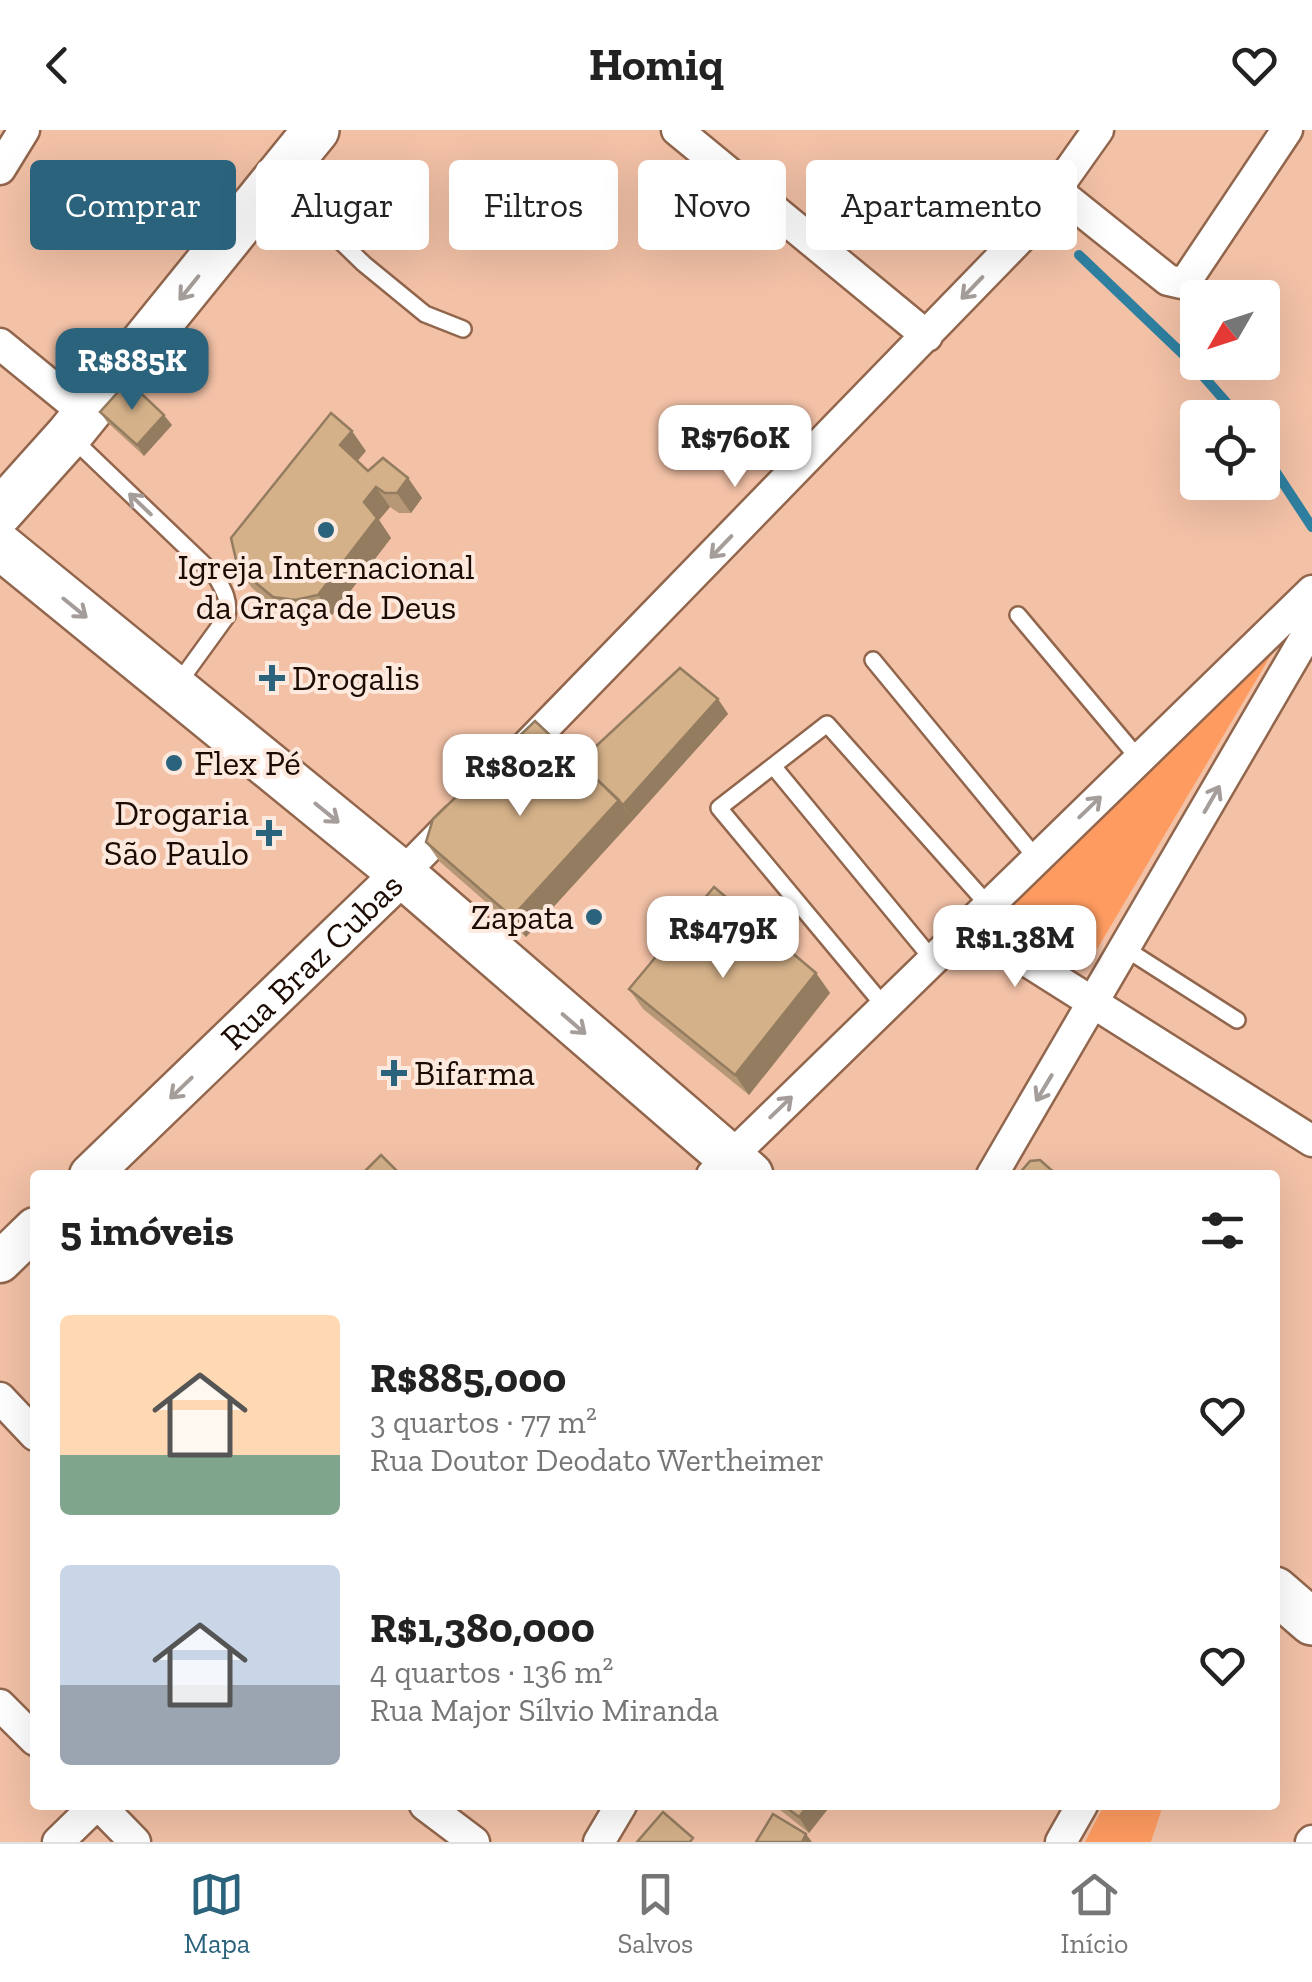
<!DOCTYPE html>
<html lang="pt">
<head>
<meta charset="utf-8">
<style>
	body { margin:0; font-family:"Zilla Slab",serif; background:#f2f2f2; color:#222; height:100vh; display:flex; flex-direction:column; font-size:38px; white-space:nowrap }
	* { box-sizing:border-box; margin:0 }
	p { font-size:32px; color:#767676 }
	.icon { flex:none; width:55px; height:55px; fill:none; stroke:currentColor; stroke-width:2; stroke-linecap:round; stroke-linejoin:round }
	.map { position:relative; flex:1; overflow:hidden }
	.panel { position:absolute; left:30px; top:1040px; width:1250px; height:640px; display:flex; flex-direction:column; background:#fff; border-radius:10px; box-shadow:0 10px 40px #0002 }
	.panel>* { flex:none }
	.guide { position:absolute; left:30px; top:30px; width:1252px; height:90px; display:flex; gap:20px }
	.needle { width:65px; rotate:231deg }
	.buttons { position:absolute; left:1180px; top:150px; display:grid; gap:20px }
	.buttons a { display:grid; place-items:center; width:100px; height:100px; border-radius:10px; background:#fff; box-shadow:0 10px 40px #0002; font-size:50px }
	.price { position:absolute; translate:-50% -85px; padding:0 22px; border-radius:20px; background:#fff; color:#222; font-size:32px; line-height:65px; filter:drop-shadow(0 2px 5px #0008) }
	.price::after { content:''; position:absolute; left:50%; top:60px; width:30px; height:22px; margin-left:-15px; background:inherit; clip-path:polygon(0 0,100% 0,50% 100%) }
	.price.active { background:#2b637d; color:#fff }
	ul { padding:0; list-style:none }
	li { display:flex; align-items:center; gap:30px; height:250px; padding:0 30px }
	li span { display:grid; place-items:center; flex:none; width:280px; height:200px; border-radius:10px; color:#555 }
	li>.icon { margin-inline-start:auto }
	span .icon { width:120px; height:120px; fill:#fffc; stroke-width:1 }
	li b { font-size:42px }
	h2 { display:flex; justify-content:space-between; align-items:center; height:120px; padding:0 30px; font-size:42px }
	.pill { padding:0 35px; border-radius:10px; background:#fff; box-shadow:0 10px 40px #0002; font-size:35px; line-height:90px }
	.pill.active { background:#2b637d; color:#fff }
	header { display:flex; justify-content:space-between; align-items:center; height:130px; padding:0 30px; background:#fff; font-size:45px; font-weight:800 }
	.tabs { display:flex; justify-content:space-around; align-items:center; height:140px; border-top:2px solid #e0e0e0; background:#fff; font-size:28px; color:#767676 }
	.tabs a { display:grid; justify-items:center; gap:5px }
	.tabs .active { color:#2b637d }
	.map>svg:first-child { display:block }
	.green { fill:#fe9b60 }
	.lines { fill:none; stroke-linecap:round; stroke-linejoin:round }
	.stream { stroke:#2f7fa0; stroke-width:10 }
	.service-casing { stroke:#91664d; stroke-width:20 }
	.minor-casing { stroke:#91664d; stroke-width:35 }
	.secondary-casing { stroke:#91664d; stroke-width:45 }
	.primary-casing { stroke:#91664d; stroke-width:50 }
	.service { stroke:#fff; stroke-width:15 }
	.minor { stroke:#fff; stroke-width:30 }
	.secondary { stroke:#fff; stroke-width:40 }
	.primary { stroke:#fff; stroke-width:45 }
	.wall { fill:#b69876 }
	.shaded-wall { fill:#947c60 }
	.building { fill:#d4b189; stroke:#947c60; stroke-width:2.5 }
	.oneway { stroke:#a49d9a }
	.poi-dot { fill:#2b637d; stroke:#fde9de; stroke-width:4 }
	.labels { text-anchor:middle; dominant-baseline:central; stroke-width:8; stroke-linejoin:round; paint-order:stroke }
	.poi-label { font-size:35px; fill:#1b0b03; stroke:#fde9de; text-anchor:start }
	.street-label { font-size:35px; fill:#1b0b03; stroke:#fde9de }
</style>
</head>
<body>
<header><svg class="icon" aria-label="back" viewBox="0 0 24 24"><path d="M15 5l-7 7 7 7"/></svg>Homiq<svg class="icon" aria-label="heart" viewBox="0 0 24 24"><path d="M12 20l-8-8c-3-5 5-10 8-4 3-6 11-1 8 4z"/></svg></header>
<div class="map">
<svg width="1312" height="1712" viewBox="0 0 1312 1712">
	<rect width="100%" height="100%" fill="#f2c1a6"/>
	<path class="green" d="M1294,486L1090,831L1074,839L998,784Z
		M1104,1675H1163L1151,1712H1085Z"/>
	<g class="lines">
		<path class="stream" d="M1079,125L1189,230L1240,288
			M1262,321L1312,397"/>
		<g class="service-casing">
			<path id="service" d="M279,52L364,134L425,184L463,199
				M73,309L215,445C223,459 230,469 227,486L177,555
				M1018,485L1139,629
				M873,530L1037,729
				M773,636L933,830
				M1126,819L1237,890
				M885,877L719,678L827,594L989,776"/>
		</g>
		<g class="minor-casing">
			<path id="minor" d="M677,0L927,206
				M0,39L24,0
				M1057,61L1168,150L1181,153L1188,148L1287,0
				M0,214L87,285
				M516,627L1025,103L1098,0
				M402,744L456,689
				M970,795L1312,1011
				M712,1045L1312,461
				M992,1045L1312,496
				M0,1268L35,1305
				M0,1575L35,1610
				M99,1675L135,1712
				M425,1675L474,1712
				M58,1712L96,1675
				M599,1712L621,1675
				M1061,1712L1082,1675
				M1311,1712L1312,1711"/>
		</g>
		<g class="secondary-casing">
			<g id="secondary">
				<path id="s1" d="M90,1045L402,744"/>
				<path d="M0,1132L35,1098"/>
			</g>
		</g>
		<g class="primary-casing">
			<path id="primary" d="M0,382L69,305L316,0
				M0,416L402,744L750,1045
				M1275,1460L1312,1492"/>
		</g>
		<use href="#service" class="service"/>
		<use href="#minor" class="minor"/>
		<use href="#secondary" class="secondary"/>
		<use href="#primary" class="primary"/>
	</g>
	<path class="wall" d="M100,282L172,295L144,326L107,292Z
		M366,321L357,331L368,341L408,348L422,368L411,383H399L390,377L379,390L391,408L332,485L309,490L287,487L252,458L238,438Z
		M718,569L728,584L526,807L440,732L426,712L579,632Z
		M816,843L830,863L749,965L643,879L629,859Z
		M774,1675H831L809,1703Z"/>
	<path class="shaded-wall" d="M164,285L172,295L144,326L137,315Z
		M352,301L366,321L354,335L340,315Z
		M408,348L422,368L411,383L397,363Z
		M376,357L390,377L379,390L391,408L332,485L318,465L364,372Z
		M718,569L728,584L633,690L623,675Z
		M619,670L633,690L526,807L512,787Z
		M816,843L830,863L749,965L735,945Z
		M808,1675H831L809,1703L799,1687Z
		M806,1704L812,1712H802Z"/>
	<path class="building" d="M128,251L164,285L137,315L100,282Z
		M331,283L352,301L340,315L368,341L383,328L408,348L397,363H385L376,357L364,372L377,388L318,465L295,470L273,467L238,438L231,408Z
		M680,538L718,569L623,675L579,632Z
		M535,591L619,670L512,787L426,712L433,689Z
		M714,757L816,843L735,945L629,859Z
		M381,1025L401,1045H361Z
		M1040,1030L1057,1045H1018L1030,1031Z
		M783,1675H808L799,1687Z
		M663,1682L693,1708L690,1712H637Z
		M773,1684L806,1704L802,1712H756Z"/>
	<defs><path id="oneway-shaft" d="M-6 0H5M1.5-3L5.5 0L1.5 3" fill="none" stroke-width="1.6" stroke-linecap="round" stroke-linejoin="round" transform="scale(2.5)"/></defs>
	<g class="oneway">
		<use href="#oneway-shaft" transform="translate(189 158) rotate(129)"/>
		<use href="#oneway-shaft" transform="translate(972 158) rotate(134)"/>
		<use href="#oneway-shaft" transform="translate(140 374) rotate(-136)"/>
		<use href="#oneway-shaft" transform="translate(721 417) rotate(134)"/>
		<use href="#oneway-shaft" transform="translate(75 478) rotate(39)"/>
		<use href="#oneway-shaft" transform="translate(1212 669) rotate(-60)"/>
		<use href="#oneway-shaft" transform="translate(1090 677) rotate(-44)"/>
		<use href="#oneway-shaft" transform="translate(327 683) rotate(39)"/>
		<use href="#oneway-shaft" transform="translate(574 894) rotate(41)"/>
		<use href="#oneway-shaft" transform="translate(181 958) rotate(136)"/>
		<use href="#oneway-shaft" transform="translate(1044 958) rotate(121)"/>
		<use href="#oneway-shaft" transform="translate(781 977) rotate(-44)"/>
	</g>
	<g class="poi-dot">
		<circle cx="326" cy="400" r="10"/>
		<path d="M267 533h10v10h10v10h-10v10h-10v-10h-10v-10h10z"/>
		<circle cx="174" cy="633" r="10"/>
		<path d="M264 688h10v10h10v10h-10v10h-10v-10h-10v-10h10z"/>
		<circle cx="594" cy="787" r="10"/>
		<path d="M389 928h10v10h10v10h-10v10h-10v-10h-10v-10h10z"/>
	</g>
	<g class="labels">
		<g class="poi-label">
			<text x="326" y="437" text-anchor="middle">Igreja Internacional<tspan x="326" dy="40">da Graça de Deus</tspan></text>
			<text x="292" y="548">Drogalis</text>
			<text x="194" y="633">Flex Pé</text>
			<text x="249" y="683" text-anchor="end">Drogaria<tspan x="249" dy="40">São Paulo</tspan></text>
			<text x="574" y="787" text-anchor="end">Zapata</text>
			<text x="414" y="943">Bifarma</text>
		</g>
		<g class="street-label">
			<text stroke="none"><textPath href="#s1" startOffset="308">Rua Braz Cubas</textPath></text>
		</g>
	</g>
</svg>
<div class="buttons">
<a><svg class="needle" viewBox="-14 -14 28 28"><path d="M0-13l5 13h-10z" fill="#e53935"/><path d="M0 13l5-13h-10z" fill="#767676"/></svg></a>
<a><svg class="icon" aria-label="locate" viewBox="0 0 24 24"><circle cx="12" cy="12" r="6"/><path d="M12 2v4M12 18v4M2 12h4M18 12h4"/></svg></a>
</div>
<b class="price active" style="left:132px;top:283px">R$885K</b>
<b class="price" style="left:735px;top:360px">R$760K</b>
<b class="price" style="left:520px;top:689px">R$802K</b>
<b class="price" style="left:723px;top:851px">R$479K</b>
<b class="price" style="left:1015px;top:860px">R$1.38M</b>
<div class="guide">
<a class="pill active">Comprar</a>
<a class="pill">Alugar</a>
<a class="pill">Filtros</a>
<a class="pill">Novo</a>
<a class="pill">Apartamento</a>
</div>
<section class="panel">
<h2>5 imóveis<svg class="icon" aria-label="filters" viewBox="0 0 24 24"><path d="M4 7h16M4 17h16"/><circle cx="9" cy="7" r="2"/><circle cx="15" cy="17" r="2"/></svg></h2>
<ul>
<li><span style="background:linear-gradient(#ffd9b3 70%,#7fa58c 0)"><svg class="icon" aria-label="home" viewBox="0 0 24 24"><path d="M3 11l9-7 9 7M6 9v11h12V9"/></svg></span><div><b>R$885,000</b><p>3 quartos · 77 m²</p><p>Rua Doutor Deodato Wertheimer</p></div><svg class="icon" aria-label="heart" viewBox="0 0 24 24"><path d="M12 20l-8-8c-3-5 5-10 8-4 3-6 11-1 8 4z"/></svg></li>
<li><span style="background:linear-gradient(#c9d6e8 60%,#9aa5b1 0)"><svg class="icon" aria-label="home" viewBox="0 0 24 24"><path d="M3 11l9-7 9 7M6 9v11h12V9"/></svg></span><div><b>R$1,380,000</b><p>4 quartos · 136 m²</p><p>Rua Major Sílvio Miranda</p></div><svg class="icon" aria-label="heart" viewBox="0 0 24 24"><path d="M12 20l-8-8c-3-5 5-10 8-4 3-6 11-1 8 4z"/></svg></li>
</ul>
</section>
</div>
<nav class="tabs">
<a class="active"><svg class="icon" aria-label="map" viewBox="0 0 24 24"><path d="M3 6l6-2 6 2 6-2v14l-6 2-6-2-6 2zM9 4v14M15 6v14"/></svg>Mapa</a>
<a><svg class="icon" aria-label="saved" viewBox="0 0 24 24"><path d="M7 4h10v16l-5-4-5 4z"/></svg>Salvos</a>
<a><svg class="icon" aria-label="home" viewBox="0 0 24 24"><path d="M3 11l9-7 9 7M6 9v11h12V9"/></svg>Início</a>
</nav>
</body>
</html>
